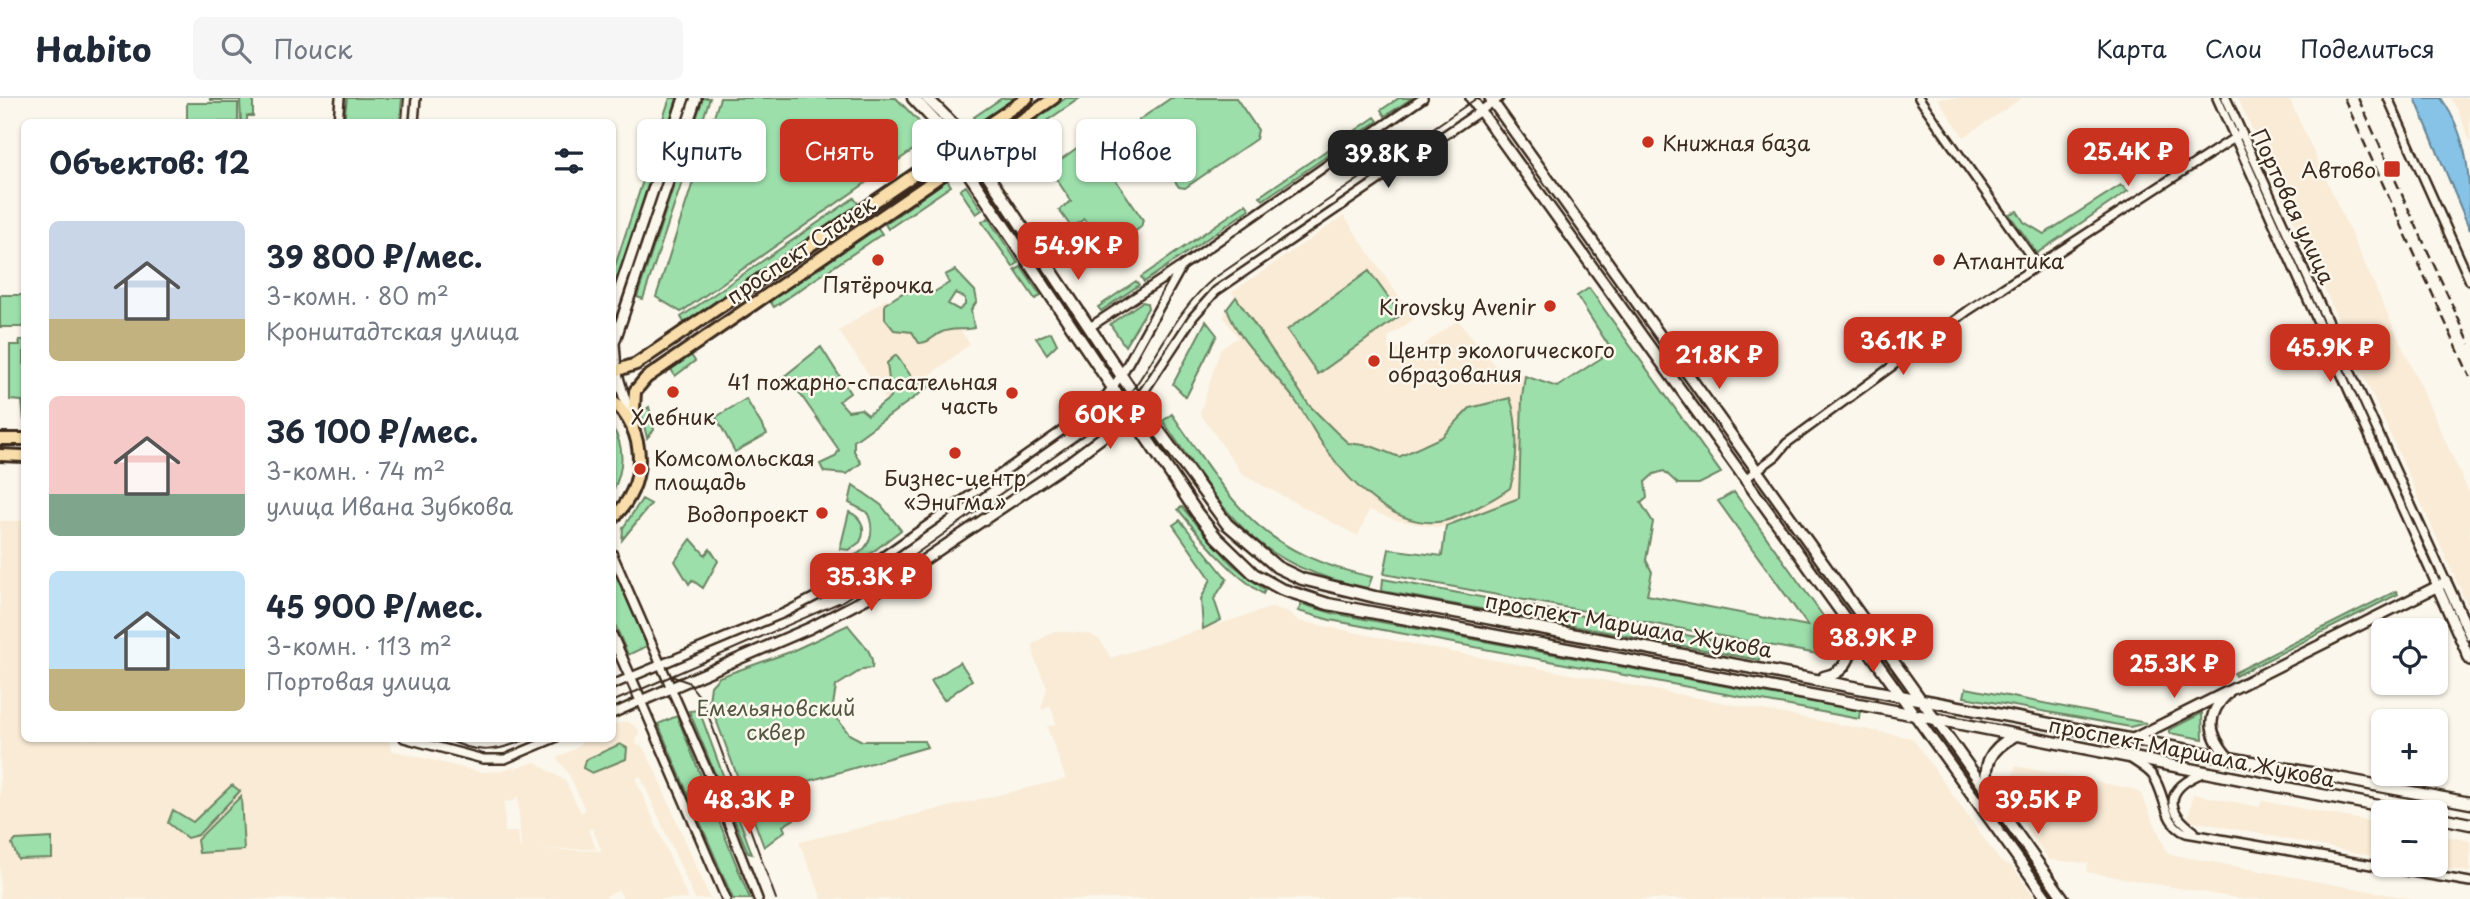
<!DOCTYPE html>
<html lang="ru">
<head>
<meta charset="utf-8">
<style>
	body { margin:0; font-family:"Playpen Sans",sans-serif; background:#f6f6f7; color:#1f2937; height:100vh; display:flex; flex-direction:column; font-size:26px; white-space:nowrap }
	* { box-sizing:border-box; margin:0 }
	p { font-size:23px; color:#747a83 }
	.icon { flex:none; width:38px; height:38px; fill:none; stroke:currentColor; stroke-width:2; stroke-linecap:round; stroke-linejoin:round }
	.map { position:relative; flex:1; overflow:hidden }
	.side { position:absolute; left:21px; top:21px; width:595px; height:623px; display:flex; flex-direction:column; background:#fff; border-radius:10px; box-shadow:0 2px 5px #0004 }
	.side>* { flex:none }
	.top-card { position:absolute; left:637px; top:21px; width:665px; height:63px; display:flex; gap:14px }
	.fabs { position:absolute; left:2371px; top:520px; display:grid; gap:14px }
	.fabs a { display:grid; place-items:center; width:77px; height:77px; border-radius:10px; background:#fff; box-shadow:0 2px 5px #0004; font-size:35px }
	.price { position:absolute; translate:-50% -60px; padding:0 16px; border-radius:14px; background:#c8321e; color:#fff; font-size:23px; line-height:46px; filter:drop-shadow(0 2px 4px #0008) }
	.price::after { content:''; position:absolute; left:50%; top:42px; width:21px; height:16px; margin-left:-10px; background:inherit; clip-path:polygon(0 0,100% 0,50% 100%) }
	.price.selected { background:#222; color:#fff }
	ul { padding:0; list-style:none }
	li { display:flex; align-items:center; gap:21px; height:175px; padding:0 28px }
	li span { display:grid; place-items:center; flex:none; width:196px; height:140px; border-radius:10px; color:#555 }
	li>.icon { margin-inline-start:auto }
	span .icon { width:84px; height:84px; fill:#fffc; stroke-width:1 }
	li b { font-size:30px }
	h2 { display:flex; justify-content:space-between; align-items:center; height:84px; padding:0 28px; font-size:30px }
	.tag { padding:0 24px; border-radius:10px; background:#fff; box-shadow:0 2px 5px #0004; font-size:24px; line-height:63px }
	.tag.selected { background:#c8321e; color:#fff }
	header { display:flex; align-items:center; gap:42px; box-sizing:border-box; height:98px; padding:0 35px; background:#fff; border-bottom:2px solid #e0e1e3 }
	header strong { font-size:33px }
	nav { display:flex; gap:38px; margin-inline-start:auto; font-size:24px }
	.search { width:490px; height:63px; background:#f6f6f7; display:flex; align-items:center; gap:18px; box-sizing:border-box; padding:0 24px; border-radius:10px; color:#747a83; font-size:26px }
	.map>svg:first-child { display:block }
	.built { fill:#f9ebd6; fill-rule:evenodd }
	.green { fill:#9cdfab; stroke:#6c8464; stroke-width:2; fill-rule:evenodd }
	.water { fill:#86c3e6; stroke:#688696; stroke-width:2 }
	.lines { fill:none; stroke-linecap:round; stroke-linejoin:round }
	.minor-casing { stroke:#3b2a1e; stroke-width:12 }
	.tertiary-casing { stroke:#3b2a1e; stroke-width:14 }
	.secondary-casing { stroke:#3b2a1e; stroke-width:15 }
	.primary-casing { stroke:#3b2a1e; stroke-width:16 }
	.minor { stroke:#fbf7ec; stroke-width:7 }
	.tertiary { stroke:#fbf7ec; stroke-width:9 }
	.secondary { stroke:#fbf7ec; stroke-width:10 }
	.primary { stroke:#f9deab; stroke-width:10 }
	.tram { stroke:#3b2a1e; stroke-width:2 }
	.rail { stroke:#3b2a1e; stroke-width:2.5; stroke-dasharray:10 5; stroke-linecap:butt }
	.poi-dot { fill:#c8321e; stroke:#fbf7ec; stroke-width:2.5 }
	.labels { text-anchor:middle; dominant-baseline:central; stroke-width:5; stroke-linejoin:round; paint-order:stroke }
	.poi-label { font-size:21px; fill:#3b2a1e; stroke:#fbf7ec; text-anchor:start }
	.street-label { font-size:21px; fill:#3b2a1e; stroke:#fbf7ec }
	.park-label { font-size:21px; fill:#535741; stroke:#fbf7ec }
</style>
</head>
<body>
<header>
<strong>Habito</strong>
<div class="search"><svg class="icon" aria-label="search" viewBox="0 0 24 24"><circle cx="10" cy="10" r="6"/><path d="M15 15l6 6"/></svg>Поиск</div>
<nav><a>Карта</a><a>Слои</a><a>Поделиться</a></nav>
</header>
<div class="map">
<svg width="2470" height="801" viewBox="0 0 2470 801">
	<rect width="100%" height="100%" fill="#fbf7ec"/>
	<filter id="ink" filterUnits="userSpaceOnUse"><feTurbulence type="fractalNoise" baseFrequency=".0143" numOctaves="2"/><feDisplacementMap in="SourceGraphic" scale="14" xChannelSelector="R" yChannelSelector="G"/><feConvolveMatrix kernelMatrix="1 2 1 2 8 2 1 2 1" color-interpolation-filters="sRGB"/></filter>
	<g filter="url(#ink)">
		<path class="built" d="M1937,0H2022L1964,39Z
			M2238,0H2289L2470,397V513Z
			M2450,0H2470V44L2458,12Z
			M1344,118L1414,221L1388,239V251L1421,249L1458,222L1506,281L1517,274L1525,278L1522,299L1519,400L1439,430L1396,422L1369,412L1358,438L1243,377L1200,315L1220,252L1238,239L1224,220L1227,210L1236,200L1232,194Z
			M886,201L943,207L970,246L890,308L839,233Z
			M0,423H24V640L389,641L391,652L479,674L502,673L515,668L516,676V670L535,664L565,683L581,715L585,712L570,678L557,660L578,649L583,641L612,640L613,627L627,623L639,632L636,646L642,648L654,670L710,801H695L640,677L636,682L688,801H623L619,792L606,798L607,801H0ZM518,698L521,750L520,751L518,734H505L504,704L513,703ZM592,730L602,753L536,751H596L588,732Z
			M1273,509L1288,514L1299,523L1441,552L1912,640L2000,763L2012,768L2036,801H822L799,744L1066,681L1047,629L1056,626L1051,608L1041,612L1047,590L1035,562L1033,546L1054,533L1090,536L1100,542L1111,560Z
			M2015,668L2133,691L2141,696L2168,756L2413,801H2242L2087,774L2088,765L2049,762L2009,706Z
			M2193,696L2259,709L2262,703L2383,726V760L2188,722Z
			M2436,736L2470,743V774L2423,767L2436,766Z"/>
		<path class="green" d="M210,0H253V18H247V24H241L240,2H210Z
			M347,0H402L400,24H344Z
			M670,0H677L668,28L661,26Z
			M703,0H710L643,201L637,199Z
			M720,0H896L933,38L681,214L656,199Z
			M1002,0H1015L978,25L974,19Z
			M1066,0H1080L1039,28L1035,22Z
			M1171,0H1236L1258,32L1256,41L1185,90L1179,89L1138,31L1139,22Z
			M1399,0H1412L1385,18L1381,12Z
			M187,5H238V24H187Z
			M1375,19L1378,23L1263,102L1260,98Z
			M1027,27L1031,33L1001,54L997,48Z
			M658,37L664,39L613,194V174Z
			M1085,44L1091,46L1143,122L1141,129L1107,154L1084,121L1072,130L1059,112L1071,103L1049,70Z
			M947,82L951,88L888,131L885,126Z
			M2121,87L2128,93L2037,155L2009,116L2017,113L2024,124L2044,136Z
			M966,88L982,112L976,116L960,92Z
			M854,100L859,107L685,226L681,219Z
			M1246,106L1250,111L1144,184L1141,179Z
			M988,120L1018,165L1013,169L982,124Z
			M878,130L882,136L774,209L770,203Z
			M1021,169L1041,198L1035,201L1015,172Z
			M955,172L975,193L977,203L971,212L974,230C962,233 952,229 940,235C932,239 929,245 919,245L912,234L894,232L885,221V206L904,194L903,191L914,185L917,191L931,196L949,185L945,177ZM955,195L965,200V207L959,212L948,206Z
			M1369,173L1401,217L1318,276L1287,232Z
			M1136,183L1139,187L1101,213L1098,209Z
			M1589,190L1721,375L1699,386H1678L1664,373L1654,376L1645,384L1647,400L1641,405L1653,424L1646,462L1652,474L1647,497L1808,528L1718,403L1734,394L1841,543L1834,559L1384,476L1389,451L1442,458L1446,428L1519,400L1522,299L1525,278L1557,289L1612,253L1577,198Z
			M0,197H24V229H0Z
			M1236,199L1309,307L1336,334L1348,345L1371,348L1399,359L1442,339L1470,310L1510,300C1519,325 1518,365 1510,390C1495,401 1455,423 1437,424C1392,428 1350,385 1326,351C1314,335 1306,317 1294,301C1273,272 1239,245 1227,211Z
			M1142,204L1147,205L1148,210L1125,248L1110,226Z
			M1206,223L1217,237L1186,299L1173,286Z
			M1051,234L1057,246L1047,256L1036,240Z
			M19,242H24V323L22,303L10,302V247H20Z
			M821,249L850,295L839,303L848,313L861,311L868,317L891,299L887,265L896,257L916,285L930,280L933,286L854,343V353L861,365L847,376L824,374L820,366L835,359L839,352L798,293L777,284Z
			M691,257L695,263L675,278L671,271Z
			M746,301L767,336L735,354L716,319Z
			M649,309L654,332L647,340L641,315Z
			M1172,316C1234,407 1258,454 1372,479L1368,490C1250,466 1227,416 1163,323Z
			M612,329C626,349 623,373 613,393Z
			M853,387L881,407L901,432L870,456L841,472L837,466L840,459C867,461 878,436 867,414L849,405Z
			M642,401L651,406L622,442L623,430Z
			M1182,409L1232,466L1265,492L1263,496C1229,474 1203,442 1178,411Z
			M849,414C862,419 867,432 860,444L849,452L840,451Z
			M1180,422L1227,481L1214,501L1221,522L1203,531L1201,501L1211,481L1173,427Z
			M691,441L705,457L710,451L718,463L703,490L692,482L689,486L675,463Z
			M613,469L647,548L628,557L613,522Z
			M1383,481L1761,551L1759,562L1382,493Z
			M2396,493L2398,496L2235,578L2234,575Z
			M1302,506L1332,515L1860,613L1859,621L1330,522L1298,513Z
			M848,527C857,540 875,553 872,570L863,571L836,588L832,614L849,636L862,643H924L927,649L802,685L807,707L799,718L783,728L785,733L764,749L709,603L711,588L719,579L790,554Z
			M960,564L972,582L944,602L931,583Z
			M1966,590L2146,625L2130,629L1964,599Z
			M699,612L752,756L748,755L689,613Z
			M2202,615L2203,641L2169,635V632Z
			M677,618L750,801H733L658,626Z
			M620,646L627,650L626,661L592,675L583,670L585,662Z
			M232,687L240,693L198,737L187,740L168,725L173,712L193,724Z
			M241,698L244,752L199,755L197,742Z
			M52,740V760L18,761L12,746L16,742Z"/>
		<path class="water" d="M2415,0H2441C2470,41 2470,83 2470,132Z"/>
		<g class="lines">
			<g class="minor-casing">
				<path id="minor" d="M1919,0L2037,167
					M2217,0L2437,488
					M2226,0L2446,484
					M2388,0L2470,183
					M338,24L340,0
					M414,24L416,0
					M1090,229L1179,170
					M1129,316L1193,219L1216,193L1499,0
					M1745,381L1776,358L1787,345L1969,212L2242,35
					M612,455L713,686L758,801
					M612,587L784,515L855,478L1100,306L1122,276L1182,168L1423,0
					M612,616L641,603L726,801
					M404,640L483,661H505L555,640
					M2131,661C2138,666 2148,671 2153,678C2166,696 2163,726 2186,735L2470,784
					M2194,733C2162,710 2168,689 2203,675"/>
			</g>
			<g class="tertiary-casing">
				<path id="tertiary" d="M1471,0L2047,801
					M1490,0L2064,801
					M612,214L684,0
					M631,321L616,273L614,245L696,0
					M2437,488L2470,562
					M612,538L641,603L810,530L869,499L1068,365L1116,329L1129,316
					M2131,642L2446,484L2470,537
					M2228,659C2208,636 2205,617 2228,595"/>
			</g>
			<g class="secondary-casing">
				<path id="secondary" d="M913,0L946,35L971,79L1197,415L1216,439L1254,476L1281,491L1328,506L1864,607L2409,714
					M927,0L955,28L1153,325L1227,426L1277,469L1302,481L1375,499L2470,705
					M1824,579C1850,574 1855,549 1850,526
					M1987,693C1984,665 1989,652 2014,638
					M2436,719L2470,726"/>
			</g>
			<g class="primary-casing">
				<path id="primary" d="M612,274L636,266L1027,0
					M612,302C648,335 648,387 612,421
					M633,329L635,293L646,280L1054,0
					M0,341H24
					M0,357L24,358"/>
			</g>
			<use href="#minor" class="minor"/>
			<use href="#tertiary" class="tertiary"/>
			<use href="#secondary" class="secondary"/>
			<use href="#primary" class="primary"/>
			<path class="tram" d="M402,24L404,0
				M671,578L688,584L703,603L776,801
				M612,604L841,504L910,460L1109,319C1151,279 1168,219 1213,181L1477,0
				M445,640C476,657 498,654 529,640"/>
			<path class="rail" d="M2344,0L2470,279
				M2358,0L2470,246"/>
		</g>
	</g>
	<g class="poi-dot">
		<circle cx="1648" cy="44" r="7"/>
		<rect x="2383" y="62" width="18" height="18" rx="3.5"/>
		<circle cx="878" cy="162" r="7"/>
		<circle cx="1939" cy="162" r="7"/>
		<circle cx="1550" cy="208" r="7"/>
		<circle cx="1374" cy="263" r="7"/>
		<circle cx="673" cy="294" r="7"/>
		<circle cx="1012" cy="295" r="7"/>
		<circle cx="955" cy="355" r="7"/>
		<circle cx="640" cy="371" r="7"/>
		<circle cx="822" cy="415" r="7"/>
	</g>
	<g class="labels">
		<g class="poi-label">
			<text x="1662" y="44">Книжная база</text>
			<text x="2376" y="71" text-anchor="end">Автово</text>
			<text x="1953" y="162">Атлантика</text>
			<text x="878" y="186" text-anchor="middle">Пятёрочка</text>
			<text x="1536" y="208" text-anchor="end">Kirovsky Avenir</text>
			<text x="1388" y="251">Центр экологического<tspan x="1388" dy="24">образования</tspan></text>
			<text x="998" y="283" text-anchor="end">41 пожарно-спасательная<tspan x="998" dy="24">часть</tspan></text>
			<text x="673" y="318" text-anchor="middle">Хлебник</text>
			<text x="654" y="359">Комсомольская<tspan x="654" dy="24">площадь</tspan></text>
			<text x="955" y="379" text-anchor="middle">Бизнес-центр<tspan x="955" dy="24">«Энигма»</tspan></text>
			<text x="808" y="415" text-anchor="end">Водопроект</text>
		</g>
		<g class="street-label">
			<text transform="translate(2294 108) rotate(65)">Портовая улица</text>
			<text transform="translate(800 151) rotate(-34)">проспект Стачек</text>
			<text transform="translate(1629 526) rotate(10)">проспект Маршала Жукова</text>
			<text transform="translate(2192 653) rotate(11)">проспект Маршала Жукова</text>
		</g>
		<g class="park-label">
			<text x="776" y="609">Емельяновский<tspan x="776" dy="24">сквер</tspan></text>
		</g>
	</g>
</svg>
<div class="fabs">
<a><svg class="icon" aria-label="locate" viewBox="0 0 24 24"><circle cx="12" cy="12" r="6"/><path d="M12 2v4M12 18v4M2 12h4M18 12h4"/></svg></a>
<a>+</a>
<a>−</a>
</div>
<b class="price" style="left:2128px;top:90px">25.4K ₽</b>
<b class="price selected" style="left:1388px;top:92px">39.8K ₽</b>
<b class="price" style="left:1078px;top:184px">54.9K ₽</b>
<b class="price" style="left:1903px;top:279px">36.1K ₽</b>
<b class="price" style="left:2330px;top:286px">45.9K ₽</b>
<b class="price" style="left:1719px;top:293px">21.8K ₽</b>
<b class="price" style="left:1110px;top:353px">60K ₽</b>
<b class="price" style="left:871px;top:515px">35.3K ₽</b>
<b class="price" style="left:1873px;top:576px">38.9K ₽</b>
<b class="price" style="left:2174px;top:602px">25.3K ₽</b>
<b class="price" style="left:749px;top:738px">48.3K ₽</b>
<b class="price" style="left:2038px;top:738px">39.5K ₽</b>
<div class="top-card">
<a class="tag">Купить</a>
<a class="tag selected">Снять</a>
<a class="tag">Фильтры</a>
<a class="tag">Новое</a>
</div>
<section class="side">
<h2>Объектов: 12<svg class="icon" aria-label="filters" viewBox="0 0 24 24"><path d="M4 7h16M4 17h16"/><circle cx="9" cy="7" r="2"/><circle cx="15" cy="17" r="2"/></svg></h2>
<ul>
<li><span style="background:linear-gradient(#c9d6e8 70%,#c2b280 0)"><svg class="icon" aria-label="home" viewBox="0 0 24 24"><path d="M3 11l9-7 9 7M6 9v11h12V9"/></svg></span><div><b>39 800 ₽/мес.</b><p>3-комн. · 80 m²</p><p>Кронштадтская улица</p></div></li>
<li><span style="background:linear-gradient(#f6c9c9 70%,#7fa58c 0)"><svg class="icon" aria-label="home" viewBox="0 0 24 24"><path d="M3 11l9-7 9 7M6 9v11h12V9"/></svg></span><div><b>36 100 ₽/мес.</b><p>3-комн. · 74 m²</p><p>улица Ивана Зубкова</p></div></li>
<li><span style="background:linear-gradient(#bfe0f5 70%,#c2b280 0)"><svg class="icon" aria-label="home" viewBox="0 0 24 24"><path d="M3 11l9-7 9 7M6 9v11h12V9"/></svg></span><div><b>45 900 ₽/мес.</b><p>3-комн. · 113 m²</p><p>Портовая улица</p></div></li>
</ul>
</section>
</div>
</body>
</html>
